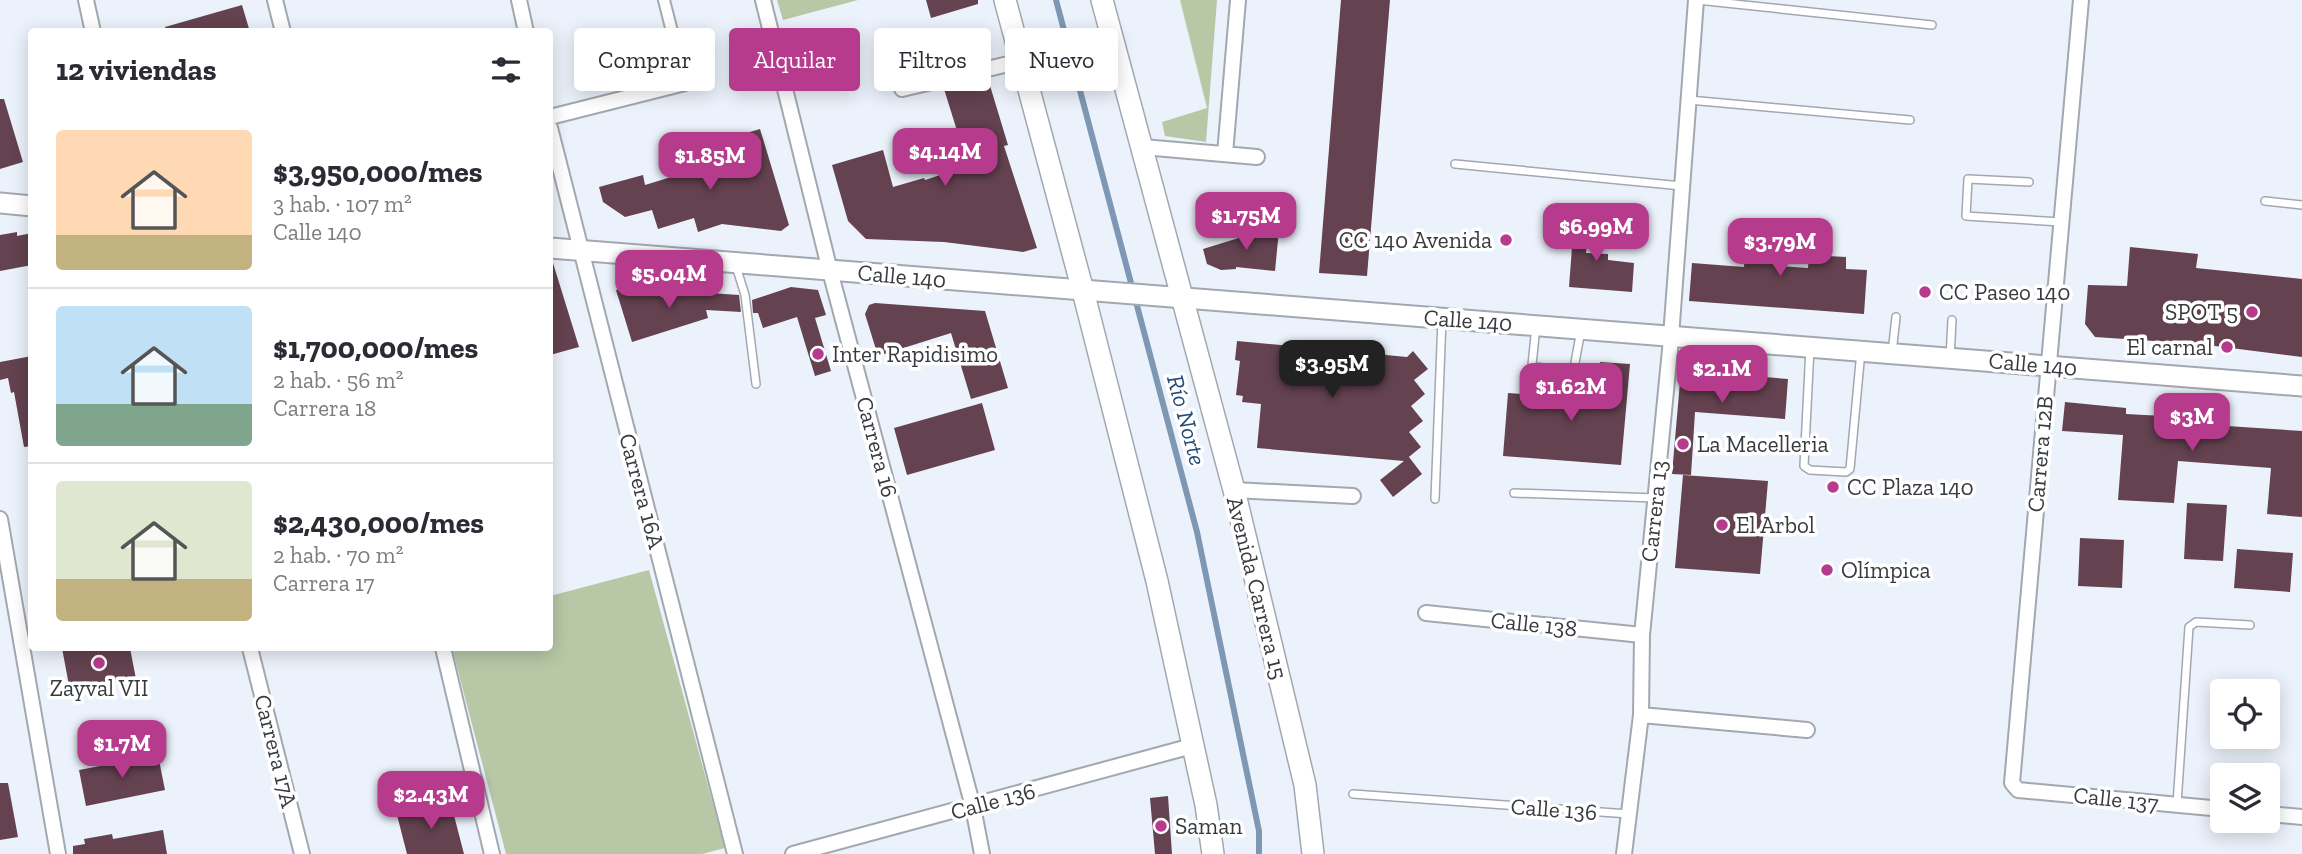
<!DOCTYPE html>
<html lang="es">
<head>
<meta charset="utf-8">
<style>
	body { margin:0; font-family:"Zilla Slab",serif; background:#f2f2f3; color:#2b2b33; height:100vh; display:flex; flex-direction:column; font-size:26px; white-space:nowrap }
	* { box-sizing:border-box; margin:0 }
	p { font-size:23px; color:#7c7c81 }
	.icon { flex:none; width:38px; height:38px; fill:none; stroke:currentColor; stroke-width:2; stroke-linecap:round; stroke-linejoin:round }
	.map { position:relative; flex:1; overflow:hidden }
	.panel { position:absolute; left:28px; top:28px; width:525px; height:623px; display:flex; flex-direction:column; background:#fff; border-radius:7px; box-shadow:0 4px 18px #0003 }
	.panel>* { flex:none }
	.guide { position:absolute; left:574px; top:28px; width:665px; height:63px; display:flex; gap:14px }
	.controls { position:absolute; left:2210px; top:679px; display:grid; gap:14px }
	.controls a { display:grid; place-items:center; width:70px; height:70px; border-radius:7px; background:#fff; box-shadow:0 4px 18px #0003; font-size:35px }
	.price { position:absolute; translate:-50% -60px; padding:0 16px; border-radius:14px; background:#b63b8d; color:#fff; font-size:23px; line-height:46px; filter:drop-shadow(0 2px 4px #0008) }
	.price::after { content:''; position:absolute; left:50%; top:42px; width:21px; height:16px; margin-left:-10px; background:inherit; clip-path:polygon(0 0,100% 0,50% 100%) }
	.price.active { background:#222; color:#fff }
	ul { padding:0; list-style:none }
	li { display:flex; align-items:center; gap:21px; height:175px; padding:0 28px }
	li+li { border-top:2px solid #e1e1e2 }
	li span { display:grid; place-items:center; flex:none; width:196px; height:140px; border-radius:7px; color:#555 }
	li>.icon { margin-inline-start:auto }
	span .icon { width:84px; height:84px; fill:#fffc; stroke-width:1 }
	li b { font-size:30px }
	h2 { display:flex; justify-content:space-between; align-items:center; height:84px; padding:0 28px; font-size:30px }
	.tag { padding:0 24px; border-radius:7px; background:#fff; box-shadow:0 4px 18px #0003; font-size:24px; line-height:63px }
	.tag.active { background:#b63b8d; color:#fff }
	.map>svg:first-child { display:block }
	.green { fill:#b8c8a6 }
	.lines { fill:none; stroke-linecap:round; stroke-linejoin:round }
	.stream { stroke:#7e98b4; stroke-width:6 }
	.building { fill:#644250 }
	.service-casing { stroke:#a2a8b0; stroke-width:10 }
	.pedestrian-casing { stroke:#a2a8b0; stroke-width:14 }
	.minor-casing { stroke:#a2a8b0; stroke-width:18 }
	.tertiary-casing { stroke:#a2a8b0; stroke-width:23 }
	.secondary-casing { stroke:#a2a8b0; stroke-width:24 }
	.service { stroke:#fff; stroke-width:7 }
	.pedestrian { stroke:#fff; stroke-width:10 }
	.minor { stroke:#fff; stroke-width:14 }
	.tertiary { stroke:#fff; stroke-width:19 }
	.secondary { stroke:#fff; stroke-width:21 }
	.poi-dot { fill:#b63b8d; stroke:#fff; stroke-width:2.5 }
	.labels { text-anchor:middle; dominant-baseline:central; stroke-width:7; stroke-linejoin:round; paint-order:stroke }
	.poi-label { font-size:23px; fill:#383a3e; stroke:#fff; text-anchor:start }
	.street-label { font-size:23px; fill:#383a3e; stroke:#fff }
	.water-label { font-size:24px; font-style:italic; fill:#254c74; stroke:#fff }
</style>
</head>
<body>
<div class="map">
<svg width="2302" height="854" viewBox="0 0 2302 854">
	<rect width="100%" height="100%" fill="#ecf2fb"/>
	<path class="green" d="M777,0H858L783,20Z
		M1180,0H1217L1206,142L1165,136L1162,122L1207,108Z
		M649,570L725,848L702,854H506L452,648H550V596Z"/>
	<g class="lines">
		<path class="stream" d="M1056,0L1197,532L1259,831V854"/>
	</g>
	<path class="building" d="M926,0H978V4L931,18Z
		M1341,0H1390L1367,276L1319,273Z
		M242,5L250,32H166L165,27Z
		M988,79L1008,145L1004,146L1037,248L1023,252L944,242L866,239L848,221L832,165L883,150L893,187L924,178L925,180L968,166L944,89Z
		M0,99H4L23,162L0,169Z
		M760,129L789,225L781,231L722,224L698,232L694,218L658,229L652,210L625,217L603,202L599,187L643,175L645,185L681,174L680,171L734,154L729,138Z
		M1575,208L1590,210L1586,253L1608,254V260L1634,263L1632,292L1569,287Z
		M1747,218L1783,220L1779,266L1808,268L1809,255L1846,257V269L1867,270L1864,314L1689,301L1692,263L1744,267Z
		M1258,228L1279,230L1275,271L1236,267V269L1221,270L1207,264L1203,249L1258,232Z
		M17,232V236L32,233V265L0,271V235Z
		M2130,247L2198,254L2196,268L2302,279V357L2199,344L2095,337L2085,324L2088,285L2127,286Z
		M550,263H553L579,347L550,355Z
		M633,285L635,292L643,289L644,295L658,290L661,297L681,291L739,295L741,312L706,310L708,318L632,342L616,290Z
		M791,287L818,290L826,315L815,318L831,371L815,376L797,317L763,328L758,313H753L752,300Z
		M875,303L985,311L1008,388L971,399L951,333L878,356L865,314L869,305Z
		M1237,341L1407,357L1413,351L1428,369L1414,380L1425,394L1411,406L1423,421L1409,432L1421,447L1404,461L1257,448L1261,404L1242,402L1243,396L1236,395L1240,361L1235,360Z
		M32,356V446L24,447L14,392L11,393L8,378L0,380V362Z
		M1600,362L1630,364L1621,465L1503,456L1508,393L1597,399Z
		M1681,370L1788,379L1785,419L1695,412L1691,475L1672,474Z
		M2065,402L2126,408V414L2182,417V423L2302,431V517L2267,514L2271,468L2178,461L2174,503L2118,500L2123,435L2062,431Z
		M982,403L995,450L907,475L894,428Z
		M1409,457L1422,474L1393,497L1380,480Z
		M1683,475L1768,481L1760,574L1675,568Z
		M2187,503L2227,505L2223,561L2184,559Z
		M2080,538L2124,540L2122,588L2078,586Z
		M2237,549L2293,553L2290,592L2234,588Z
		M62,648H130L136,679L70,691Z
		M158,755L165,790L86,806L79,770Z
		M0,783H8L18,837L0,840Z
		M1168,796L1172,854H1155L1150,798Z
		M450,800L464,854H407L397,815Z
		M163,830L167,854H73V846L85,844L84,839L112,834L113,839Z"/>
	<g class="lines">
		<g class="service-casing">
			<path id="service" d="M1697,0L1932,25
				M1689,100L1910,120
				M1455,164L1682,186
				M2029,182L1968,179L1966,216L2061,222
				M2265,201L2302,205
				M735,263L745,295L756,384
				M1536,326L1532,365L1535,367L1569,371L1574,368L1581,330
				M1810,348L1804,466L1810,470L1846,472L1850,469L1861,351
				M1892,353L1896,317
				M1950,358L1952,320
				M1514,493L1655,498
				M1435,499L1442,319
				M1353,794L1629,814
				M2177,804L2189,627L2196,622L2250,625"/>
		</g>
		<g class="pedestrian-casing">
			<path id="pedestrian" d="M664,0L685,83"/>
		</g>
		<g class="minor-casing">
			<path id="minor" d="M86,0L93,32
				M275,0L283,32
				M519,0L526,32
				M763,0L830,271L973,807L982,854
				M2081,0L2012,783L2018,790L2222,809
				M902,89L1021,61
				M550,117L685,83
				M550,128L735,854
				M1143,147L1257,157
				M1225,154L1238,0
				M1234,490L1353,496
				M0,519L58,854
				M1426,613L1642,635
				M250,648L302,854
				M443,648L492,854
				M1641,715L1807,730
				M2268,814L2302,817
				M793,854L1192,746
				M1624,854L1641,715L1642,635L1670,350L1696,0"/>
		</g>
		<g class="tertiary-casing">
			<path id="tertiary" d="M0,203L32,206
				M550,248L2302,386"/>
		</g>
		<g class="secondary-casing">
			<path id="secondary" d="M1005,0L1083,291L1157,581L1206,805L1213,854
				M1102,0L1234,490L1305,785L1313,854"/>
		</g>
		<use href="#service" class="service"/>
		<use href="#pedestrian" class="pedestrian"/>
		<use href="#minor" class="minor"/>
		<use href="#tertiary" class="tertiary"/>
		<use href="#secondary" class="secondary"/>
	</g>
	<g class="poi-dot">
		<circle cx="1506" cy="240" r="7"/>
		<circle cx="1925" cy="292" r="7"/>
		<circle cx="2252" cy="312" r="7"/>
		<circle cx="2227" cy="347" r="7"/>
		<circle cx="818" cy="354" r="7"/>
		<circle cx="1683" cy="444" r="7"/>
		<circle cx="1833" cy="487" r="7"/>
		<circle cx="1722" cy="525" r="7"/>
		<circle cx="1827" cy="570" r="7"/>
		<circle cx="99" cy="663" r="7"/>
		<circle cx="1161" cy="826" r="7"/>
	</g>
	<g class="labels">
		<g class="poi-label">
			<text x="1492" y="240" text-anchor="end">CC 140 Avenida</text>
			<text x="1939" y="292">CC Paseo 140</text>
			<text x="2238" y="312" text-anchor="end">SPOT 5</text>
			<text x="2213" y="347" text-anchor="end">El carnal</text>
			<text x="832" y="354">Inter Rapidisimo</text>
			<text x="1697" y="444">La Macelleria</text>
			<text x="1847" y="487">CC Plaza 140</text>
			<text x="1736" y="525">El Arbol</text>
			<text x="1841" y="570">Olímpica</text>
			<text x="99" y="688" text-anchor="middle">Zayval VII</text>
			<text x="1175" y="826">Saman</text>
		</g>
		<g class="street-label">
			<text transform="translate(902 276) rotate(5)">Calle 140</text>
			<text transform="translate(1468 320) rotate(4)">Calle 140</text>
			<text transform="translate(2033 364) rotate(5)">Calle 140</text>
			<text transform="translate(877 447) rotate(75)">Carrera 16</text>
			<text transform="translate(2040 454) rotate(-85)">Carrera 12B</text>
			<text transform="translate(642 491) rotate(75)">Carrera 16A</text>
			<text transform="translate(1654 511) rotate(-84)">Carrera 13</text>
			<text transform="translate(1257 588) rotate(76)">Avenida Carrera 15</text>
			<text transform="translate(1534 624) rotate(6)">Calle 138</text>
			<text transform="translate(276 751) rotate(76)">Carrera 17A</text>
			<text transform="translate(2116 799) rotate(6)">Calle 137</text>
			<text transform="translate(993 801) rotate(-15)">Calle 136</text>
			<text transform="translate(1554 809) rotate(4)">Calle 136</text>
		</g>
		<g class="water-label">
			<text transform="translate(1187 420) rotate(75)">Río Norte</text>
		</g>
	</g>
</svg>
<div class="controls">
<a><svg class="icon" aria-label="locate" viewBox="0 0 24 24"><circle cx="12" cy="12" r="6"/><path d="M12 2v4M12 18v4M2 12h4M18 12h4"/></svg></a>
<a><svg class="icon" aria-label="layers" viewBox="0 0 24 24"><path d="M12 4l9 5-9 5-9-5zM3 14l9 5 9-5"/></svg></a>
</div>
<b class="price" style="left:945px;top:188px">$4.14M</b>
<b class="price" style="left:710px;top:192px">$1.85M</b>
<b class="price" style="left:1246px;top:252px">$1.75M</b>
<b class="price" style="left:1596px;top:263px">$6.99M</b>
<b class="price" style="left:1780px;top:278px">$3.79M</b>
<b class="price" style="left:669px;top:310px">$5.04M</b>
<b class="price active" style="left:1332px;top:400px">$3.95M</b>
<b class="price" style="left:1722px;top:405px">$2.1M</b>
<b class="price" style="left:1571px;top:423px">$1.62M</b>
<b class="price" style="left:2192px;top:453px">$3M</b>
<b class="price" style="left:122px;top:780px">$1.7M</b>
<b class="price" style="left:431px;top:831px">$2.43M</b>
<div class="guide">
<a class="tag">Comprar</a>
<a class="tag active">Alquilar</a>
<a class="tag">Filtros</a>
<a class="tag">Nuevo</a>
</div>
<section class="panel">
<h2>12 viviendas<svg class="icon" aria-label="filters" viewBox="0 0 24 24"><path d="M4 7h16M4 17h16"/><circle cx="9" cy="7" r="2"/><circle cx="15" cy="17" r="2"/></svg></h2>
<ul>
<li><span style="background:linear-gradient(#ffd9b3 75%,#c2b280 0)"><svg class="icon" aria-label="home" viewBox="0 0 24 24"><path d="M3 11l9-7 9 7M6 9v11h12V9"/></svg></span><div><b>$3,950,000/mes</b><p>3 hab. · 107 m²</p><p>Calle 140</p></div></li>
<li><span style="background:linear-gradient(#bfe0f5 70%,#7fa58c 0)"><svg class="icon" aria-label="home" viewBox="0 0 24 24"><path d="M3 11l9-7 9 7M6 9v11h12V9"/></svg></span><div><b>$1,700,000/mes</b><p>2 hab. · 56 m²</p><p>Carrera 18</p></div></li>
<li><span style="background:linear-gradient(#dfe7d0 70%,#c2b280 0)"><svg class="icon" aria-label="home" viewBox="0 0 24 24"><path d="M3 11l9-7 9 7M6 9v11h12V9"/></svg></span><div><b>$2,430,000/mes</b><p>2 hab. · 70 m²</p><p>Carrera 17</p></div></li>
</ul>
</section>
</div>
</body>
</html>
